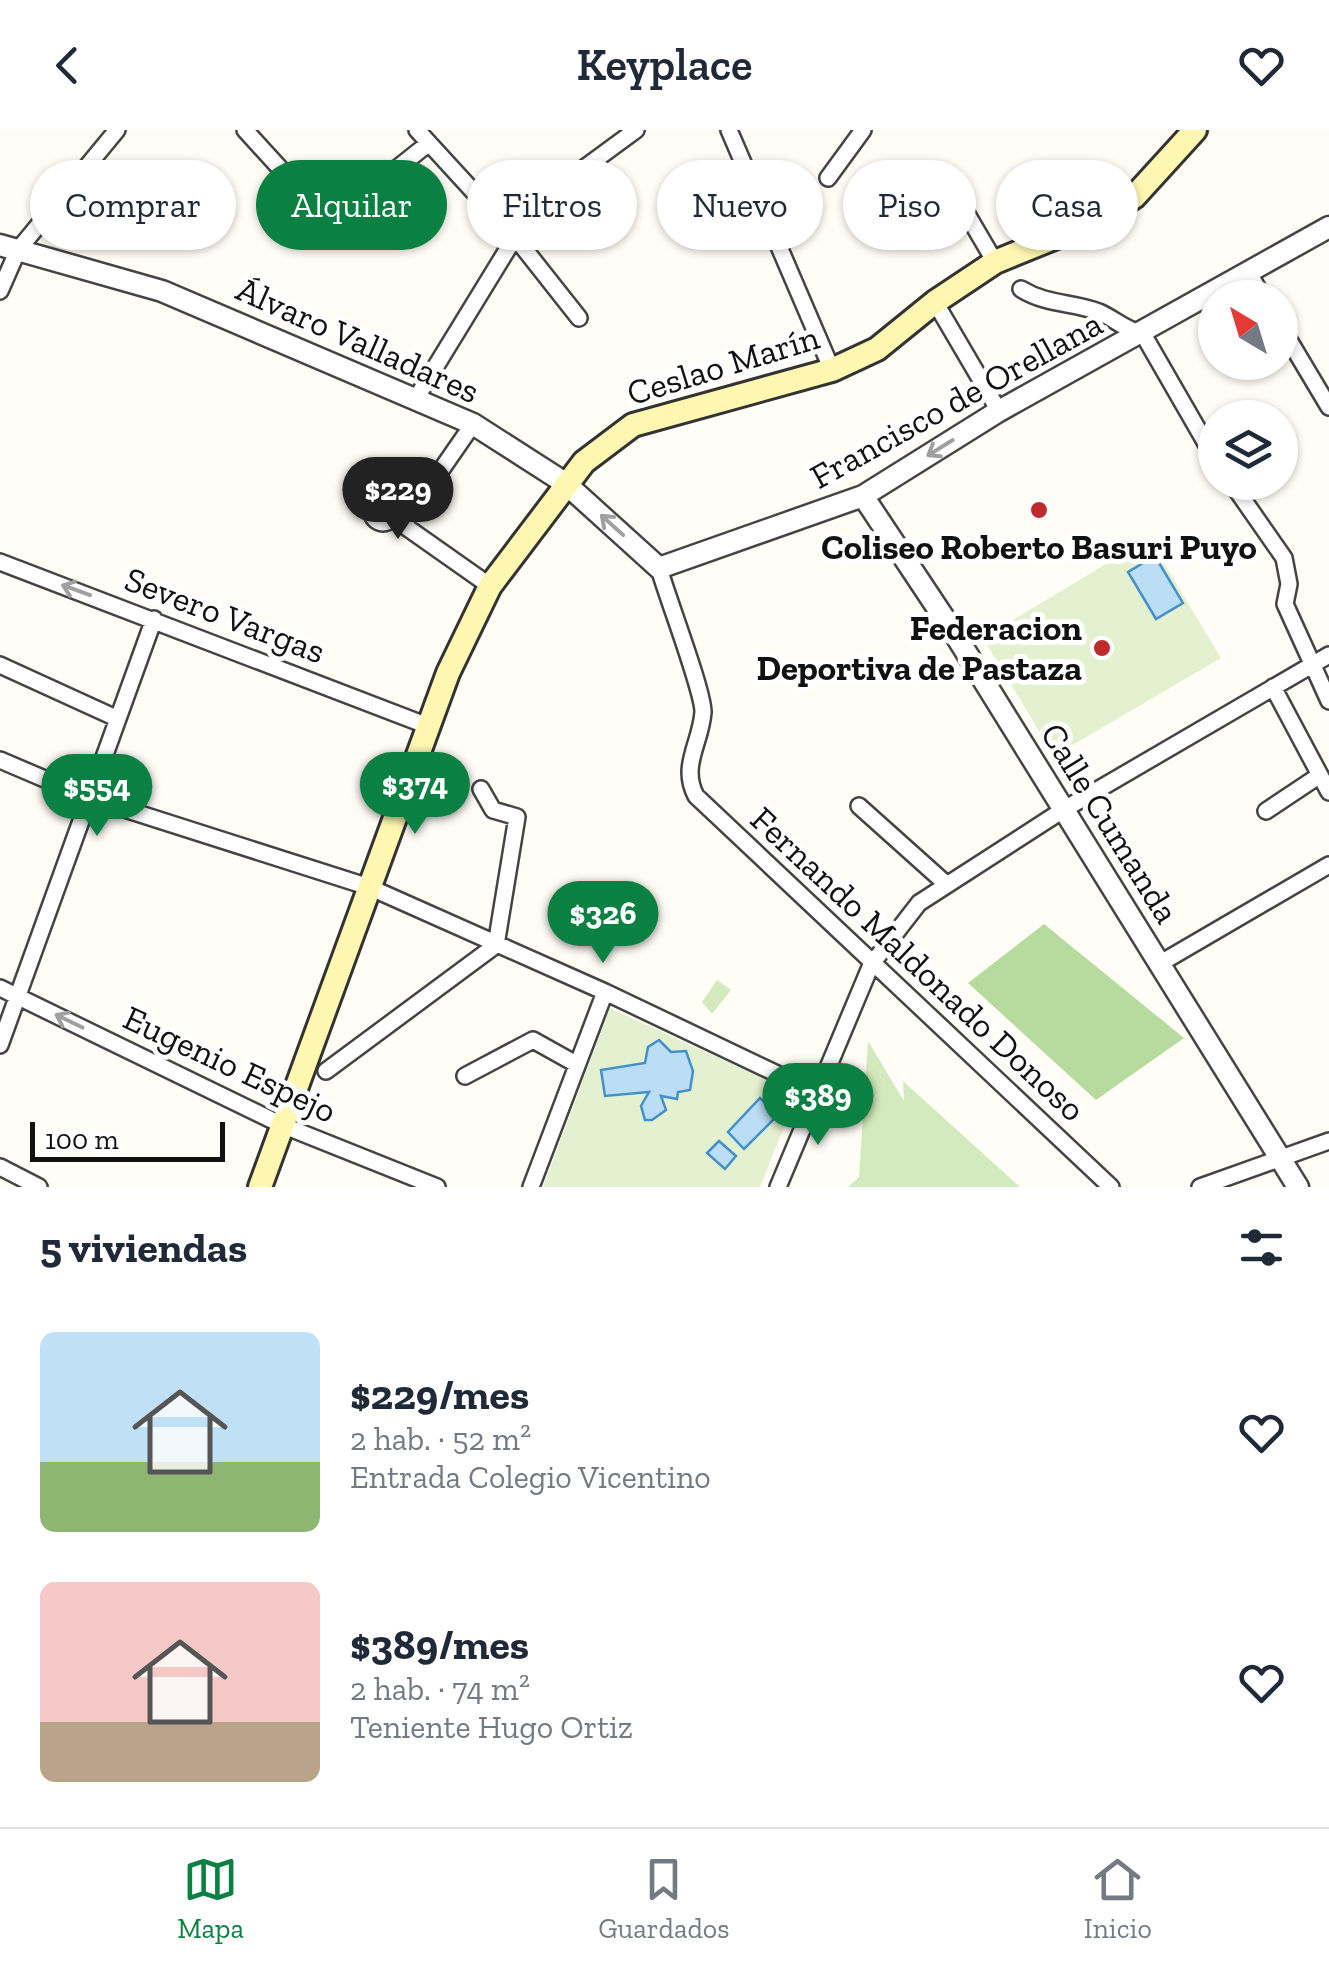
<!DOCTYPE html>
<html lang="es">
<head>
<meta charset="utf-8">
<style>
	body { margin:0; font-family:"Zilla Slab",serif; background:#f6f6f7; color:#1f2937; height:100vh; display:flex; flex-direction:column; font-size:38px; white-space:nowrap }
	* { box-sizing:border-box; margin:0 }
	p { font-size:32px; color:#747a83 }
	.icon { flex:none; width:55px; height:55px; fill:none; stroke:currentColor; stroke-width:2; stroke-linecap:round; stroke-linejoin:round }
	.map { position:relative; height:1057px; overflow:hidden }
	.sheet { display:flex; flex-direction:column; background:#fff; flex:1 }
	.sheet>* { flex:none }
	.guide { position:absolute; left:30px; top:30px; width:1270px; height:90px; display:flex; gap:20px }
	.needle { width:65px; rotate:322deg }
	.tools { position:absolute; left:1198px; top:150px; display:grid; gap:20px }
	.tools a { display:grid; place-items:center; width:100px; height:100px; border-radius:50%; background:#fff; box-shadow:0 2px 8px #0004; font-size:50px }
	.scale { position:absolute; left:30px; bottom:25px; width:195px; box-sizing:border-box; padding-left:10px; border:5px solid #111; border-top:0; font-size:28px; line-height:35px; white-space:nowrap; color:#111; -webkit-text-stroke:8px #fff; paint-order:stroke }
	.price { position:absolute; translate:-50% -85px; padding:0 22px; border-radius:35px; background:#0b8043; color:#fff; font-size:32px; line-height:65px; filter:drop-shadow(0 2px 5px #0008) }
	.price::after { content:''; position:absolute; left:50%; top:60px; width:30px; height:22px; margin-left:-15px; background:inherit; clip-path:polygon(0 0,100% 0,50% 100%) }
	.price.selected { background:#222; color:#fff }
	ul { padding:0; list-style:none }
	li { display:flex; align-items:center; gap:30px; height:250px; padding:0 40px }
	li span { display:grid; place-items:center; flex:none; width:280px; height:200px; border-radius:15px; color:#555 }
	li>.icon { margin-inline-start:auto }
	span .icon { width:120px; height:120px; fill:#fffc; stroke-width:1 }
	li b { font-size:42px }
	h2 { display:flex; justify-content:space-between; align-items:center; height:120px; padding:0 40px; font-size:42px }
	.pill { padding:0 35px; border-radius:45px; background:#fff; box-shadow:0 2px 8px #0004; font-size:35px; line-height:90px }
	.pill.selected { background:#0b8043; color:#fff }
	header { display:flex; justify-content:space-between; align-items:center; height:130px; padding:0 40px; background:#fff; font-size:45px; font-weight:600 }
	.tabs { display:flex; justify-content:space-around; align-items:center; height:140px; border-top:2px solid #e0e1e3; background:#fff; font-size:28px; color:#747a83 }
	.tabs a { display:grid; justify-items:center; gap:5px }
	.tabs .selected { color:#0b8043 }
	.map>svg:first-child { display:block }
	.green { fill:#d3eabe }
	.forest { fill:#b7da9e }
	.pitch { fill:#e4f1d0 }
	.water { fill:#bbddf5; stroke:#4390cb; stroke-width:2.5 }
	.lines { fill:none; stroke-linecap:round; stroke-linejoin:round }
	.minor-casing { stroke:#444; stroke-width:20 }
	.tertiary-casing { stroke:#444; stroke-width:25 }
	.secondary-casing { stroke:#333; stroke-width:28 }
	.minor { stroke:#fff; stroke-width:15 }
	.tertiary { stroke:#fff; stroke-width:20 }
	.secondary { stroke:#fdf7b2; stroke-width:22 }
	.oneway { stroke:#a0a0a0 }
	.poi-dot { fill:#bf2b2d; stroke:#fff; stroke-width:4 }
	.labels { text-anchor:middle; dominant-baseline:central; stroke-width:10; stroke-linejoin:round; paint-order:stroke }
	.street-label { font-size:35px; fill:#111; stroke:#fff }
	.poi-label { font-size:35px; font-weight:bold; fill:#111; stroke:#fff }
</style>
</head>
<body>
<header><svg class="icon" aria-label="back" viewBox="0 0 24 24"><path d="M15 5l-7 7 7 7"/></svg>Keyplace<svg class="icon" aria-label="heart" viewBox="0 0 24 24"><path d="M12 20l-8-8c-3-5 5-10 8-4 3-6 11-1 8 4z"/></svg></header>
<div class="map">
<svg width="1329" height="1057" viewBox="0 0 1329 1057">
	<rect width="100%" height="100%" fill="#fffdf5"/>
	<path class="green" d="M717,850L731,860L712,884L702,872Z
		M868,911L904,971L903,951L1020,1057H848L859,1047Z"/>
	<path class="forest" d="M1044,794L1184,908L1096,970L968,853Z"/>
	<path class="pitch" d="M1149,408L1221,528L1054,626L983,508Z
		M610,878L797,964L760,1057H543Z"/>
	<path class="water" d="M1155,426L1183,473L1156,489L1128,442Z
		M659,910L671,922L686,921L693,941L690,960L678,962L677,969L661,966L666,980L652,990H645L641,976L649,962L605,966L601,940L645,933L648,917Z
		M760,968L778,985L744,1019L728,1002Z
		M719,1011L736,1026L725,1039L707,1023Z"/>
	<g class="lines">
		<g class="minor-casing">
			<path id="minor" d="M245,0L318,80L330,85L347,78L429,13
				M417,0L515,107L579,188
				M729,0L832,240
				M828,48L863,0
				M947,50L995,132
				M1249,143L1263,168
				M1021,159C1047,175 1073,172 1099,182C1115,189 1125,200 1143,204L1215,329
				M0,161L18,120L117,0
				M935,172L999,281
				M1280,195L1329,277
				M417,267L515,107L557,58L636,0
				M1231,352L1284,428L1289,454L1285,474L1329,571
				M372 382a11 11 0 1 1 22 0a11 11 0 1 1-22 0Z
				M392,387L490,456
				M403,395L473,294
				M0,432L428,596
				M659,438C667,467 703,560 703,582C701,613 680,636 696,666L1111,1057
				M0,535L116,588
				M1273,557L1329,662
				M0,630L87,667L369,757L605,862L815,962
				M859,676L945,753
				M1266,681L1320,645
				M1159,834L1329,735
				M0,858L282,995L437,1057
				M0,915L154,489
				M326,941L496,815L517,687L493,680L481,659
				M465,946L533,910L576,934
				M0,1037L39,1057
				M531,1057L605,862
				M778,1057L871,835L919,773L1063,680L1329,525
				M1200,1057L1329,1011"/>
		</g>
		<g class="tertiary-casing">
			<path id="tertiary" d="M0,115L162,161L473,294L565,353L659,438L863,366L999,281L1329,97
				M863,366L956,506L1298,1057"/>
		</g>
		<g class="secondary-casing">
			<path id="secondary" d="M260,1057L448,543L490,456L584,332L633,295L832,240L877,219L935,172L995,132L1103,88L1134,67L1195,0"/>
		</g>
		<use href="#minor" class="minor"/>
		<use href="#tertiary" class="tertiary"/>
		<use href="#secondary" class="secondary"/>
	</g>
	<defs><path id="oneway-shaft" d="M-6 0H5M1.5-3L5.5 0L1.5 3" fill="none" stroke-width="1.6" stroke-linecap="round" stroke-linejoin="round" transform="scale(2.5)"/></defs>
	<g class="oneway">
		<use href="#oneway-shaft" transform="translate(940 318) rotate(148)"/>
		<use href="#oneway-shaft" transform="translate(612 395) rotate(-138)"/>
		<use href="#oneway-shaft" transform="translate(76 460) rotate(-160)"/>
		<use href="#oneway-shaft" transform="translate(69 891) rotate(-154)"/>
	</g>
	<g class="poi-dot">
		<circle cx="1039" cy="380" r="10"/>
		<circle cx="1102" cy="518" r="10"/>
	</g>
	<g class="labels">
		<g class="street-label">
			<text transform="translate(358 210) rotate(24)">Álvaro Valladares</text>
			<text transform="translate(723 235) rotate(-17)">Ceslao Marín</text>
			<text transform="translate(956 270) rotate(-29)">Francisco de Orellana</text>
			<text transform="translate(225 485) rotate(21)">Severo Vargas</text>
			<text transform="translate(1110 693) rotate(58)">Calle Cumanda</text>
			<text transform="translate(918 834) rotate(43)">Fernando Maldonado Donoso</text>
			<text transform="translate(230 934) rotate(25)">Eugenio Espejo</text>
		</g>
		<g class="poi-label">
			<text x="1039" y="417">Coliseo Roberto Basuri Puyo</text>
			<text x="1082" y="498" text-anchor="end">Federacion<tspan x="1082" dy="40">Deportiva de Pastaza</tspan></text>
		</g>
	</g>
</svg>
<div class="tools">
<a><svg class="needle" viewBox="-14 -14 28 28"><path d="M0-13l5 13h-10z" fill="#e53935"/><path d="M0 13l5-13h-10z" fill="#747a83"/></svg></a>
<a><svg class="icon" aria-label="layers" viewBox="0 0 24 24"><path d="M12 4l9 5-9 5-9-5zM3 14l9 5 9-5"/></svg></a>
</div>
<div class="scale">100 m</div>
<b class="price selected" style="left:398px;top:412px">$229</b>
<b class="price" style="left:415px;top:707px">$374</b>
<b class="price" style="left:97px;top:709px">$554</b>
<b class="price" style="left:603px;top:836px">$326</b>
<b class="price" style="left:818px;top:1018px">$389</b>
<div class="guide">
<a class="pill">Comprar</a>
<a class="pill selected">Alquilar</a>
<a class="pill">Filtros</a>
<a class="pill">Nuevo</a>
<a class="pill">Piso</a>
<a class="pill">Casa</a>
</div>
</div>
<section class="sheet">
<h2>5 viviendas<svg class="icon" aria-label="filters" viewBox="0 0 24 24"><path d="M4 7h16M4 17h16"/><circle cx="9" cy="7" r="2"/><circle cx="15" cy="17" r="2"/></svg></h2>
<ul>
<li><span style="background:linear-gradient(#bfe0f5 65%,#8fb573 0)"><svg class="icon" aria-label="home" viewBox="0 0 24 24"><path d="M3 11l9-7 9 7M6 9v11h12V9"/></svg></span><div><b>$229/mes</b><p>2 hab. · 52 m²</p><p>Entrada Colegio Vicentino</p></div><svg class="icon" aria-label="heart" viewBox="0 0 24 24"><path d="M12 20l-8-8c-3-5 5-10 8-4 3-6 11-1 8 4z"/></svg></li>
<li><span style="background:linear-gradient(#f6c9c9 70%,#b9a48a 0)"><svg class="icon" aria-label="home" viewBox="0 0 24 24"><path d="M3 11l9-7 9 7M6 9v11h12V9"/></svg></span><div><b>$389/mes</b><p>2 hab. · 74 m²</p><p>Teniente Hugo Ortiz</p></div><svg class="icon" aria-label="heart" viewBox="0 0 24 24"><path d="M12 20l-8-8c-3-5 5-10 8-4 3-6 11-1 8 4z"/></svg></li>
</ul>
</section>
<nav class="tabs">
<a class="selected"><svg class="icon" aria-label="map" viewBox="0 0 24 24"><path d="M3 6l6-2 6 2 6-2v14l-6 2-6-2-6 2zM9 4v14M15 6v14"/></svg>Mapa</a>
<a><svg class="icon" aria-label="saved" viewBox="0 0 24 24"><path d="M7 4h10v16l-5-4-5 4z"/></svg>Guardados</a>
<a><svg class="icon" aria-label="home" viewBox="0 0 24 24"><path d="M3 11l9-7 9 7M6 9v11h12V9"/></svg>Inicio</a>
</nav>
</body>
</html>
